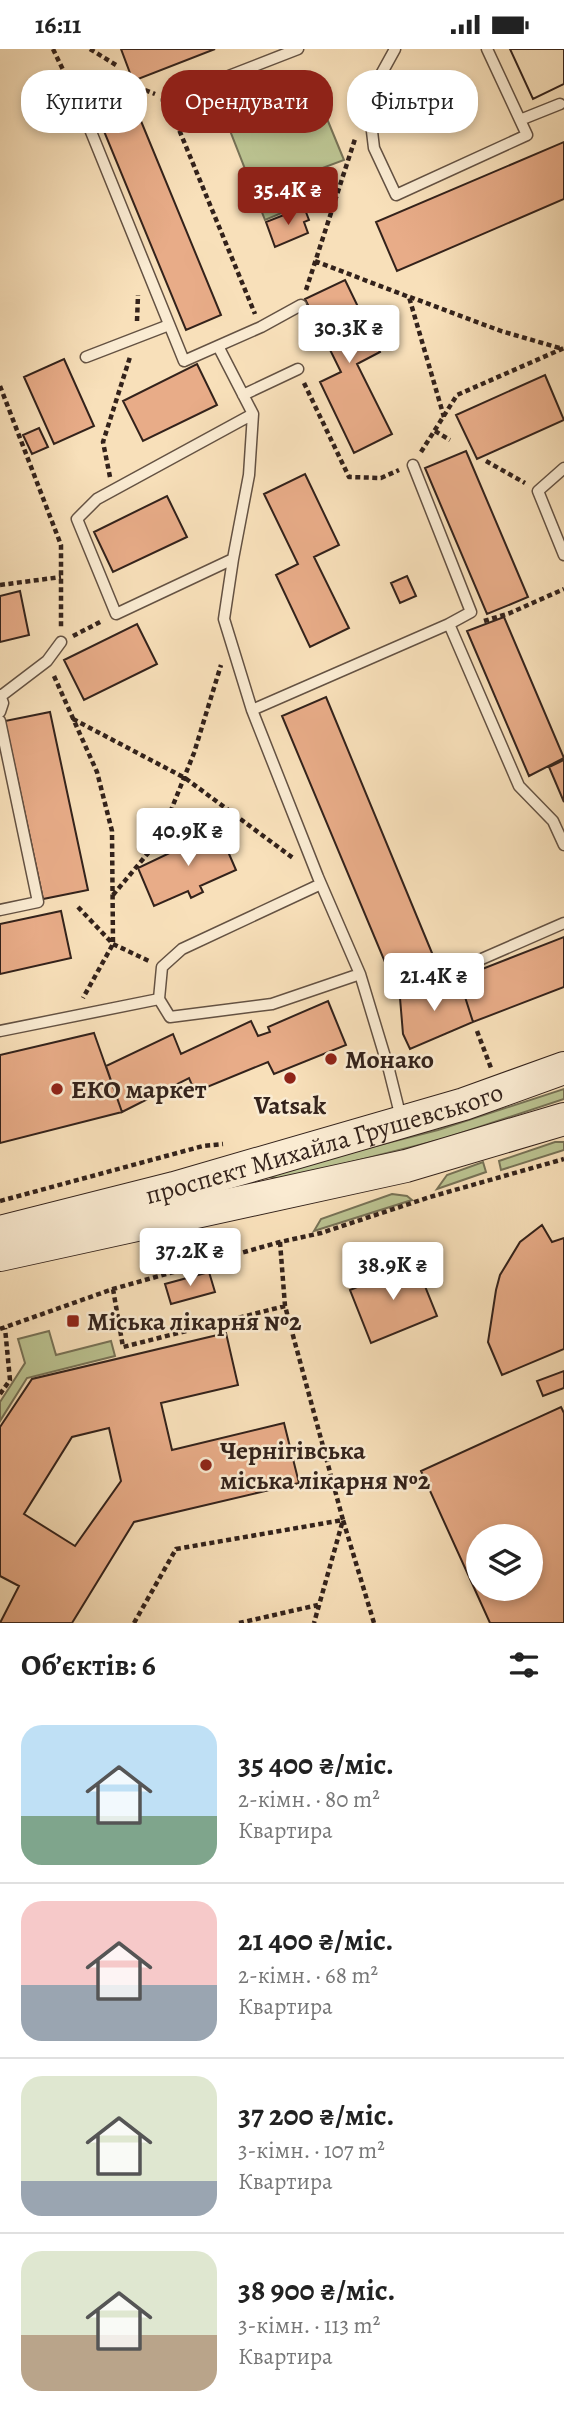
<!DOCTYPE html>
<html lang="uk">
<head>
<meta charset="utf-8">
<style>
	body { margin:0; font-family:Alegreya,serif; background:#f2f2f2; color:#222; height:100vh; display:flex; flex-direction:column; font-size:26px; white-space:nowrap }
	* { box-sizing:border-box; margin:0 }
	p { font-size:23px; color:#767676 }
	.icon { flex:none; width:38px; height:38px; fill:none; stroke:currentColor; stroke-width:2; stroke-linecap:round; stroke-linejoin:round }
	.map { position:relative; height:1574px; overflow:hidden }
	.side { display:flex; flex-direction:column; background:#fff; flex:1 }
	.side>* { flex:none }
	.top-card { position:absolute; left:21px; top:21px; width:523px; height:63px; display:flex; gap:14px }
	.controls { position:absolute; left:466px; top:1475px; display:grid; gap:14px }
	.controls a { display:grid; place-items:center; width:77px; height:77px; border-radius:50%; background:#fff; box-shadow:0 4px 10px #0003; font-size:35px }
	.price { position:absolute; translate:-50% -60px; padding:0 16px; border-radius:7px; background:#fff; color:#222; font-size:23px; line-height:46px; filter:drop-shadow(0 2px 4px #0008) }
	.price::after { content:''; position:absolute; left:50%; top:42px; width:21px; height:16px; margin-left:-10px; background:inherit; clip-path:polygon(0 0,100% 0,50% 100%) }
	.price.active { background:#8f2418; color:#fff }
	ul { padding:0; list-style:none }
	li { display:flex; align-items:center; gap:21px; height:175px; padding:0 21px }
	li+li { border-top:2px solid #e0e0e0 }
	li span { display:grid; place-items:center; flex:none; width:196px; height:140px; border-radius:21px; color:#555 }
	li>.icon { margin-inline-start:auto }
	span .icon { width:84px; height:84px; fill:#fffc; stroke-width:1 }
	li b { font-size:30px }
	h2 { display:flex; justify-content:space-between; align-items:center; height:84px; padding:0 21px; font-size:30px }
	.pill { padding:0 24px; border-radius:28px; background:#fff; box-shadow:0 4px 10px #0003; font-size:24px; line-height:63px }
	.pill.active { background:#8f2418; color:#fff }
	.status { display:flex; justify-content:space-between; align-items:center; height:49px; padding:0 35px; background:#fff; direction:ltr }
	.status svg { height:19px; fill:currentColor }
	.map>svg:first-child { display:block }
	.green { fill:#bbc391; stroke:#777256; stroke-width:2 }
	.building { fill:#e8ac88; stroke:#33221b; stroke-width:2; fill-rule:evenodd }
	.lines { fill:none; stroke-linecap:round; stroke-linejoin:round }
	.lane-casing { stroke:#645243; stroke-width:13 }
	.secondary-casing { stroke:#33221b; stroke-width:34 }
	.path { stroke:#33221b; stroke-width:4.5; stroke-dasharray:5 3.5; stroke-linecap:butt }
	.lane { stroke:#faebd2; stroke-width:10 }
	.secondary { stroke:#faebd2; stroke-width:32 }
	.poi-dot { fill:#8f2418; stroke:#faebd2; stroke-width:2.5 }
	.labels { text-anchor:middle; dominant-baseline:central; stroke-width:5; stroke-linejoin:round; paint-order:stroke }
	.poi-label { font-size:26px; font-weight:bold; fill:#33221b; stroke:#faebd2; text-anchor:start }
	.street-label { font-size:26px; fill:#33221b; stroke:#faebd2 }
</style>
</head>
<body>
<div class="status"><b>16:11</b><svg viewBox="0 0 49 12"><path d="M0 12V9h3v3zM5 12V6h3v6zM10 12V3h3v9zM15 12V0h3v12zM26 1h20v11H26zM47 4h2v5h-2z"/></svg></div>
<div class="map">
<svg width="564" height="1574" viewBox="0 0 564 1574">
	<rect width="100%" height="100%" fill="#f8e0ba"/>
	<filter id="stains"><feTurbulence type="fractalNoise" baseFrequency=".00286" numOctaves="4"/><feColorMatrix values="0 0 0 0 .2 0 0 0 0 .09 0 0 0 0 .02 0 0 0 .5 -.17"/></filter>
	<radialGradient id="worn" r=".72"><stop offset=".6" stop-color="#630" stop-opacity="0"/><stop offset="1" stop-color="#630" stop-opacity=".3"/></radialGradient>
	<path class="green" d="M316,43L344,111L293,130L303,155L265,171L229,79Z
		M564,1040V1050L443,1090L284,1130L270,1128L281,1121L438,1081Z
		M555,1093H564V1101L501,1121L499,1112Z
		M483,1113L486,1123L437,1140L447,1126Z
		M392,1145L407,1147L412,1151L314,1182L321,1170Z
		M49,1282L56,1306L111,1292L115,1307L27,1329L0,1372V1353L25,1314L18,1290Z"/>
	<path class="building" d="M121,0H215L133,32Z
		M510,0H564V35L533,50Z
		M510,0H564V35L533,50Z
		M122,26L221,266L186,281L87,41Z
		M564,93V150L397,222L376,173Z
		M304,158L309,171L304,173L308,184L275,198L266,173Z
		M345,231L380,303L357,315L392,385L354,404L320,333L341,323L305,250Z
		M64,310L94,377L54,395L24,328Z
		M197,315L217,356L143,392L123,352Z
		M545,326L564,371L477,410L456,366Z
		M39,379L48,398L32,405L23,386Z
		M466,402L528,548L487,565L425,419Z
		M305,425L339,496L314,508L349,579L310,598L276,526L298,515L264,445Z
		M167,447L187,488L113,523L94,483Z
		M407,527L416,547L400,554L391,534Z
		M20,542L29,586L0,593V547Z
		M504,568L564,709L529,727L467,582Z
		M137,575L157,615L84,651L64,611Z
		M326,648L444,933L400,949L282,667Z
		M50,663L88,841L43,850L5,672Z
		M564,711V753L549,718Z
		M224,778L229,789L223,791L236,821L200,837L203,843L191,849L188,842L154,857L138,819Z
		M61,862L71,909L0,925V875Z
		M564,888V938L473,973L459,929Z
		M459,929L473,973L410,1000L403,985L400,949Z
		M328,952L346,996L274,1025L268,1013L195,1043L189,1029L122,1063L106,1017L173,985L181,1005L251,972L258,987L270,983L268,978Z
		M94,984L122,1063L0,1094V1006Z
		M542,1176L552,1193L564,1189V1300L502,1326L488,1293L496,1241L500,1226L520,1193Z
		M389,1214L393,1224L416,1215L437,1267L371,1294L350,1241L374,1231L370,1222Z
		M209,1223L215,1243L171,1255L165,1235Z
		M226,1284L238,1336L161,1354L172,1401L284,1374L299,1434L134,1473L72,1574H0L19,1537L0,1527V1378L32,1330ZM109,1379L121,1432L75,1497L24,1465L72,1388Z
		M564,1322V1339L543,1347L537,1332Z
		M561,1358L564,1364V1574H490L421,1422ZM478,1488H530V1540H478Z"/>
	<g class="lines">
		<g class="lane-casing">
			<path id="lane" d="M395,0L368,49L374,99L396,146L527,86L487,0
				M167,51L298,0
				M83,63L184,312L261,278L301,256
				M520,71L560,55
				M218,297L253,365
				M86,308L169,276
				M243,346L298,320
				M413,416L471,563L449,575
				M564,419L538,442L564,506
				M233,510L116,565L77,470L97,450L253,365L249,426L233,510L224,570L252,661L318,828L360,925L389,1021L401,1069
				M0,646L3,654L0,663
				M1,647L47,612L61,593
				M252,661L449,575L519,737L553,772L564,796
				M0,672L38,853L0,861
				M321,835L182,900L162,918L159,950L170,968L272,955L360,925
				M461,919L564,874
				M0,982L159,950"/>
		</g>
		<g class="secondary-casing">
			<g id="secondary">
				<path id="s1" d="M0,1183L174,1139L464,1055L564,1019"/>
				<path d="M0,1206L406,1117L564,1070"/>
			</g>
		</g>
		<path class="path" d="M53,0L77,50
			M90,0L116,16
			M145,41L155,45
			M173,66L255,265
			M315,212L409,248L444,368
			M306,241L355,90
			M410,248L501,282L563,300
			M137,272L138,246
			M304,334L349,428L381,429L399,421
			M0,337L61,496V579
			M435,382L450,391
			M421,403L457,346L564,299
			M486,412L525,434
			M110,428L103,393L130,308
			M0,536L61,528
			M484,572L510,564L564,540
			M73,587L102,572
			M54,627L97,723L112,782L113,895L83,949
			M73,670L185,729L293,809
			M113,846L159,791L194,704L221,616
			M78,858L113,895L149,912
			M477,982L491,1019
			M0,1152L203,1097L223,1095
			M280,1193L285,1257L343,1471L314,1574
			M113,1240L123,1298L285,1257
			M0,1280L113,1240L280,1193L321,1184L430,1148L564,1110
			M0,1345L10,1331L5,1279
			M134,1574L176,1500L343,1471L374,1574
			M239,1574L318,1556"/>
		<use href="#lane" class="lane"/>
		<use href="#secondary" class="secondary"/>
	</g>
	<g class="poi-dot">
		<circle cx="331" cy="1010" r="7"/>
		<circle cx="290" cy="1029" r="7"/>
		<circle cx="57" cy="1040" r="7"/>
		<rect x="66" y="1265" width="14" height="14" rx="3.5"/>
		<circle cx="206" cy="1416" r="7"/>
	</g>
	<g class="labels">
		<g class="poi-label">
			<text x="345" y="1010">Монако</text>
			<text x="71" y="1040">ЕКО маркет</text>
			<text x="290" y="1056" text-anchor="middle">Vatsak</text>
			<text x="87" y="1272">Міська лікарня №2</text>
			<text x="220" y="1401">Чернігівська<tspan x="220" dy="30">міська лікарня №2</tspan></text>
		</g>
		<g class="street-label">
			<text stroke="none"><textPath href="#s1" startOffset="336">проспект Михайла Грушевського</textPath></text>
		</g>
	</g>
	<rect width="100%" height="100%" filter="url(#stains)"/>
	<rect width="100%" height="100%" fill="url(#worn)"/>
</svg>
<div class="controls">
<a><svg class="icon" aria-label="layers" viewBox="0 0 24 24"><path d="M12 4l9 5-9 5-9-5zM3 14l9 5 9-5"/></svg></a>
</div>
<b class="price active" style="left:288px;top:178px">35.4K ₴</b>
<b class="price" style="left:349px;top:316px">30.3K ₴</b>
<b class="price" style="left:188px;top:819px">40.9K ₴</b>
<b class="price" style="left:434px;top:964px">21.4K ₴</b>
<b class="price" style="left:190px;top:1239px">37.2K ₴</b>
<b class="price" style="left:393px;top:1253px">38.9K ₴</b>
<div class="top-card">
<a class="pill">Купити</a>
<a class="pill active">Орендувати</a>
<a class="pill">Фільтри</a>
</div>
</div>
<section class="side">
<h2>Об’єктів: 6<svg class="icon" aria-label="filters" viewBox="0 0 24 24"><path d="M4 7h16M4 17h16"/><circle cx="9" cy="7" r="2"/><circle cx="15" cy="17" r="2"/></svg></h2>
<ul>
<li><span style="background:linear-gradient(#bfe0f5 65%,#7fa58c 0)"><svg class="icon" aria-label="home" viewBox="0 0 24 24"><path d="M3 11l9-7 9 7M6 9v11h12V9"/></svg></span><div><b>35 400 ₴/міс.</b><p>2-кімн. · 80 m²</p><p>Квартира</p></div></li>
<li><span style="background:linear-gradient(#f6c9c9 60%,#9aa5b1 0)"><svg class="icon" aria-label="home" viewBox="0 0 24 24"><path d="M3 11l9-7 9 7M6 9v11h12V9"/></svg></span><div><b>21 400 ₴/міс.</b><p>2-кімн. · 68 m²</p><p>Квартира</p></div></li>
<li><span style="background:linear-gradient(#dfe7d0 75%,#9aa5b1 0)"><svg class="icon" aria-label="home" viewBox="0 0 24 24"><path d="M3 11l9-7 9 7M6 9v11h12V9"/></svg></span><div><b>37 200 ₴/міс.</b><p>3-кімн. · 107 m²</p><p>Квартира</p></div></li>
<li><span style="background:linear-gradient(#dfe7d0 60%,#b9a48a 0)"><svg class="icon" aria-label="home" viewBox="0 0 24 24"><path d="M3 11l9-7 9 7M6 9v11h12V9"/></svg></span><div><b>38 900 ₴/міс.</b><p>3-кімн. · 113 m²</p><p>Квартира</p></div></li>
</ul>
</section>
</body>
</html>
